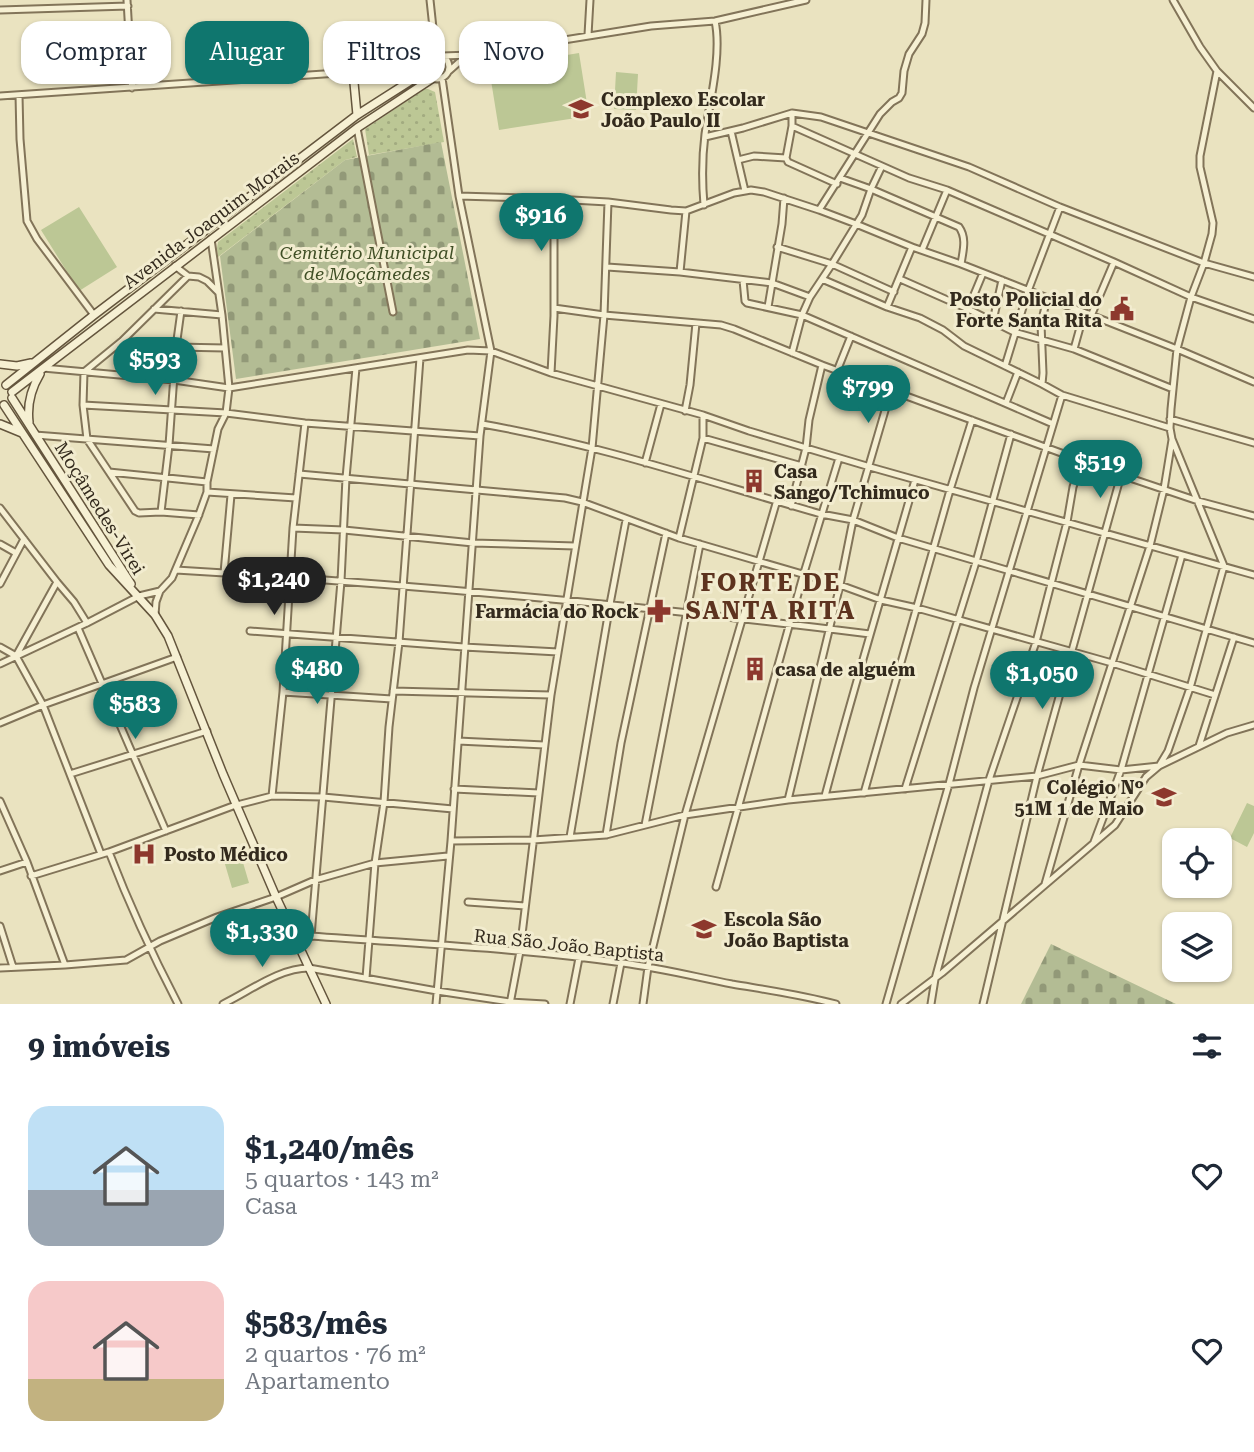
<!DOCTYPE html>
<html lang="pt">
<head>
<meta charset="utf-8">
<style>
	body { margin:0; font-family:"Roboto Serif",serif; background:#f6f6f7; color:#1f2937; height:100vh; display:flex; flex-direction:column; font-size:26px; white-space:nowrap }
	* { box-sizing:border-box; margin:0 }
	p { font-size:23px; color:#747a83 }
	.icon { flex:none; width:38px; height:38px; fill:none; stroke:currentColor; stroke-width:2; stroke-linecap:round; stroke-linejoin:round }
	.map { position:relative; height:1004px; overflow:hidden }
	.side { display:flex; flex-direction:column; background:#fff; flex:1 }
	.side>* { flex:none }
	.guide { position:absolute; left:21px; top:21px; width:700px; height:63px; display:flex; gap:14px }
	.fabs { position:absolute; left:1162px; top:828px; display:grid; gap:14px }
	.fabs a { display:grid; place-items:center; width:70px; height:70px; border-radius:14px; background:#fff; box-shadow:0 2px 5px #0004; font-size:35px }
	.price { position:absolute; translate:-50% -60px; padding:0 16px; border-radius:24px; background:#0f766e; color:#fff; font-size:23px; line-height:46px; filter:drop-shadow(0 2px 4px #0008) }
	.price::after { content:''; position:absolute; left:50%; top:42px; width:21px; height:16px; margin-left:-10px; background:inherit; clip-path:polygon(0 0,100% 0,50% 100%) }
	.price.selected { background:#222; color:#fff }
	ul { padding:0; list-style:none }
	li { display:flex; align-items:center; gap:21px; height:175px; padding:0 28px }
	li span { display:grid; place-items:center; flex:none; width:196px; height:140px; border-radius:21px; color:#555 }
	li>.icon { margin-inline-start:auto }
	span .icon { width:84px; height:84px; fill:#fffc; stroke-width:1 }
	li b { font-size:30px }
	h2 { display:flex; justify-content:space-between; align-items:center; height:84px; padding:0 28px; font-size:30px }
	.tag { padding:0 24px; border-radius:21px; background:#fff; box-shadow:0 2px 5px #0004; font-size:24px; line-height:63px }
	.tag.selected { background:#0f766e; color:#fff }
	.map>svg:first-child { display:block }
	.green { fill:url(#green-dots) }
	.cemetery { fill:url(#cemetery-stones) }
	.pitch { fill:#bcc795 }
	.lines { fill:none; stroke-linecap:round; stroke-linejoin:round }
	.street-casing { stroke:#827459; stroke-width:9 }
	.secondary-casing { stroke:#64553d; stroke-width:10 }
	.street { stroke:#f6f0d3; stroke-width:5 }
	.secondary { stroke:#f6f0d3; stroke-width:7 }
	.labels { text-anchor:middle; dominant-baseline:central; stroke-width:6; stroke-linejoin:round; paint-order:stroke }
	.poi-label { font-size:18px; font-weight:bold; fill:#332a1d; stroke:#f2eccf; text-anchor:start }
	.street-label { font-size:18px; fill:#332a1d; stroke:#f2eccf }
	.park-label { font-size:18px; font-style:italic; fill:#3f4e25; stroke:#f2eccf }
	.district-label { font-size:24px; font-weight:bold; letter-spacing:2px; fill:#5d331f; stroke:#f2eccf }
</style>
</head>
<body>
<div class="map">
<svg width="1254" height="1004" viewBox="0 0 1254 1004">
	<defs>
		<pattern id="green-dots" width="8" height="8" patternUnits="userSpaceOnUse" patternTransform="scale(1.75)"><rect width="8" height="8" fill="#bcc795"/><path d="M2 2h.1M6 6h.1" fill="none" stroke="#a2ab80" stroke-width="1.8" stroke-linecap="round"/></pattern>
		<pattern id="cemetery-stones" width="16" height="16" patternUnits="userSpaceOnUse" patternTransform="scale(1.75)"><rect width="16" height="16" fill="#b3bc94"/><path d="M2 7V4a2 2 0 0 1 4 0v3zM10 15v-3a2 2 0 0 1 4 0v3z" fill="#929978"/></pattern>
	</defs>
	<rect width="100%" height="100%" fill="#eae3c0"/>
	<path class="green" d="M425,89H428L435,92L444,142L369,155L365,129Z
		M353,139L357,157L345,160L218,257L217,248L218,242Z"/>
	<path class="cemetery" d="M441,142L480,339L236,379L220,256L345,160Z
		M1051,944L1176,1004H1021Z"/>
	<path class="pitch" d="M579,53L589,116L499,130L489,68Z
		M616,72L638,74L636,110L614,109Z
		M79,207L117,267L79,291L41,230Z
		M1247,803L1254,806V833L1247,847L1230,838Z
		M239,849L249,883L232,888L222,854Z"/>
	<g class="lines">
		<g class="street-casing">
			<path id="street" d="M127,0L132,88
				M430,0L436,56
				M0,10L128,6
				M588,35L590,0
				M471,55L651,26L715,21L806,0
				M425 67a12 12 0 1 1 24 0a12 12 0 1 1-24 0Z
				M442,56L471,55L458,63L449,71
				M1217,71L1254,108
				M19,95L20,139L27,221L37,239L94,315
				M0,96L353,72L426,65
				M792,113V126L909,178L947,190L1114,262L1191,297L1254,319
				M792,126L786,158L788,162L837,184
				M357,128L393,312
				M731,131L745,191
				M705,137L743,128L792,113L821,117L969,167L1060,207L1204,263L1254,277
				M738,160L754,156L786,158
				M840,178L871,189L959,227C967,238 963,251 961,264
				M459,196L554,199L608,202L671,210L686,211L734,193L751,190L764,192L819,210L856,224L912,247L961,264L1177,349L1254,382
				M704,205C702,182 702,158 705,134C710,101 722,53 715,21
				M819,210L880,114L892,102L899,98L902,93L904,71L909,54L922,34L925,23L926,0
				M211,239L222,315L229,388L468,350L491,351L551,373L703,415L749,431L870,467L1254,575
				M777,247L832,264L894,292
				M922,250L947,190
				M175,266L188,276L199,277L207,281L218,292
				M607,267L680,272L772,283L810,297
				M680,272L686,211
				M188,276L122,341L84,372L83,405L87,439L135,511L139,513L161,512L199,515
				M822,279L887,307L920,318L943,330L964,346L1042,384
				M900,279L968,309L1014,332L1074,349L1173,389
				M743,280L745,301L747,303L802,315L1053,424
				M1047,298L1041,324L1043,373L1042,384L1062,395L1170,428
				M768,307L782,224L784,198
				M887,307L912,247
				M554,308L604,315L721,325L734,329L822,365L1121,475L1198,501L1254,516
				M154,309L222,315
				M968,309L983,273
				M1091,316L1114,262
				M993,321L1002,280
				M122,341L176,347L225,348
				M1074,349L1084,313
				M792,353L802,315L810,297L832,264L862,215L871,189L882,166
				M1005,366L1028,291L1060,207
				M43,368L174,380L229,388L226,413L218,429L207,482V492L198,517L172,578L160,591
				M837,371L851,336
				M551,373L554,316V199
				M1006,403L1018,372
				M83,405L226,413L305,423L480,436
				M685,411L690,385L696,323
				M1170,419L1254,443
				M482,424C597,444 709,482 821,514L853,520L898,538L1254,643
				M35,435L214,449
				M703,438L802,466
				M645,463L661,404
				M109,472L207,482
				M299,474L565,498L582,502L679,538L840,585L881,600L917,608L1112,663L1215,695
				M207,492L296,498
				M791,506L806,448L809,420L822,365
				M0,508L57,582L74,602L87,623
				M161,512L169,445L176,347L181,311
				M293,528L344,530L473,543L575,546
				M679,538L703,438V415
				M0,544L16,553
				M176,570C408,584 639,605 870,634
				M224,573L231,495
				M0,584L24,539
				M78,628L166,831
				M250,631L464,647L558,652
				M0,647L16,656L43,705L101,854
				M16,656L57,582
				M0,664L87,623L139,596L160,591L156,602L155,615
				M393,691L551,695
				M283,692L392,699
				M0,723L43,705L177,657
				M458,741L544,745
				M1199,746L1234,637
				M1159,766L1168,751L1190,688L1224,566L1172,439L1170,428L1171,409L1177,349L1191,297L1204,263L1212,234L1213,223L1200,167V156L1217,71L1200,47L1173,0
				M70,774L207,731
				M454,789L539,793
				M905,789L976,562L1011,434
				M864,793L950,490L972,420
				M272,796L323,797L453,809
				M825,796C853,690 885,585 915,480
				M788,800L840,585L853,520L891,390
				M0,801L27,862L65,965
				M645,825L700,544
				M606,835L621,743L666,533
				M570,837L610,604L626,520
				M451,841L533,840L606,835L685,815L788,800L1037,776L1079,765L1121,770L1159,766
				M1094,842L1121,770L1182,555
				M109,852C129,904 152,954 178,1004
				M0,871L27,862
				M31,876L109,852L233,806L272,796L283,692L293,528L305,423
				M1045,884L1079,765L1150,546L1164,489L1172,440
				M716,887L803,576L839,458
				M468,902L525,906
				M0,926L13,967
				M311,936L341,581L346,478L356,368
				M295,938L311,936C415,944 520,948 623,963C660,968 696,977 732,984C767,990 802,995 836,1004
				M0,968L65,965L126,960L160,941L217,917L276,897L315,880L375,863L448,856
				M366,978L375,863L384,802L389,727L399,642L420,358
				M223,1004C250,991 279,968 309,968L437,991L510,1002L545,1004
				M436,1004L451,841L480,436L491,351L459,196L442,78
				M510,1004L520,951L551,695L592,448L604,315L608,202
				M570,1004L579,958
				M613,1004L621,963
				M643,1004L648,967L685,815L777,500
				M886,1004L949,784L974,688L1062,395
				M901,1004L942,973L1115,825L1146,777L1159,766L1227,733L1254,725
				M931,1004L935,979L989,780L1036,642L1067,522L1073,487L1082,460
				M983,1004L1037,776L1121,475"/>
		</g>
		<g class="secondary-casing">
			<path id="secondary" d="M353,72L357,115
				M0,364L17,366L31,363
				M6,385L94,315L357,115L426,71
				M12,392L357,128L433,78
				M12,398L131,584
				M4,405L109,565L155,615L168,636L223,774L276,897L326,1004
				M29,422C27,405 31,389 40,374
				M0,424L22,433"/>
		</g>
		<use href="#street" class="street"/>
		<use href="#secondary" class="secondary"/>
	</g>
	<defs>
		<g id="school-bare" transform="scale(1.89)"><path d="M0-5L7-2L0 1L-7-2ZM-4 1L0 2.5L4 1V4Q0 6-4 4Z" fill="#8d382d" stroke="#f2eccf" stroke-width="2.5" paint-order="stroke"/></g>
		<g id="civic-bare" transform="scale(1.89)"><path d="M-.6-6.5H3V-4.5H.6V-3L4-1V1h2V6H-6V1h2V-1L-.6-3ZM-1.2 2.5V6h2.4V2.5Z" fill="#8d382d" stroke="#f2eccf" stroke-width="2.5" paint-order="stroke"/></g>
		<g id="building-bare" transform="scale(1.89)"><path d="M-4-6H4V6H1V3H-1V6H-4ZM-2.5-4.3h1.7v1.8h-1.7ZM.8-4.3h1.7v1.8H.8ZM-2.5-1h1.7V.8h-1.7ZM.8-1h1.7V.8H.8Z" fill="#8d382d" stroke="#f2eccf" stroke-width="2.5" paint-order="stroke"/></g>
		<g id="pharmacy-bare" transform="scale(1.89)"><path d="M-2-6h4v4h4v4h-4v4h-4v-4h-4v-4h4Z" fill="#8d382d" stroke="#f2eccf" stroke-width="2.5" paint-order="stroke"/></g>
		<g id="hospital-bare" transform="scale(1.89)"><path d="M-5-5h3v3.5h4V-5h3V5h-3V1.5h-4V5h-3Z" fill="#8d382d" stroke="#f2eccf" stroke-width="2.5" paint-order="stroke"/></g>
	</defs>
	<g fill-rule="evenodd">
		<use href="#school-bare" x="581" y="109"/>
		<use href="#civic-bare" x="1122" y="309"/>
		<use href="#building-bare" x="754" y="481"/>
		<use href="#pharmacy-bare" x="659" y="611"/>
		<use href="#building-bare" x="755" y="669"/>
		<use href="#school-bare" x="1164" y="797"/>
		<use href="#hospital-bare" x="144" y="854"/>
		<use href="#school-bare" x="704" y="929"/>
	</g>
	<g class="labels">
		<g class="poi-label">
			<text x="601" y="99">Complexo Escolar<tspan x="601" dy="21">João Paulo II</tspan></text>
			<text x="1102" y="299" text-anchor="end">Posto Policial do<tspan x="1102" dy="21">Forte Santa Rita</tspan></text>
			<text x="774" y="471">Casa<tspan x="774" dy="21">Sango/Tchimuco</tspan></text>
			<text x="639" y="611" text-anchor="end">Farmácia do Rock</text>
			<text x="775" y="669">casa de alguém</text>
			<text x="1144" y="787" text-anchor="end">Colégio Nº<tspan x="1144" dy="21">51M 1 de Maio</tspan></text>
			<text x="164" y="854">Posto Médico</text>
			<text x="724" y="919">Escola São<tspan x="724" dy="21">João Baptista</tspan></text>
		</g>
		<g class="street-label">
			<text transform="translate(211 220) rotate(-37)">Avenida Joaquim Morais</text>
			<text transform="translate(100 508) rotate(58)">Moçâmedes-Virei</text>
			<text transform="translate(569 945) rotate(6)">Rua São João Baptista</text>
		</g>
		<g class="park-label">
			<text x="367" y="252">Cemitério Municipal<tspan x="367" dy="21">de Moçâmedes</tspan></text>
		</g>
		<g class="district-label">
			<text x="771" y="583">FORTE DE<tspan x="771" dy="28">SANTA RITA</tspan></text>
		</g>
	</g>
</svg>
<div class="fabs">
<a><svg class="icon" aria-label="locate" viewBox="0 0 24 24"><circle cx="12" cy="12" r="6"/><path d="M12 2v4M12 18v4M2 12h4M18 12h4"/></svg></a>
<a><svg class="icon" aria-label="layers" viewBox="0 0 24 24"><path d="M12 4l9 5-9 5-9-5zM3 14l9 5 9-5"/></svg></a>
</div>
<b class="price" style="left:541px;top:253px">$916</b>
<b class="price" style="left:155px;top:397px">$593</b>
<b class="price" style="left:868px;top:425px">$799</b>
<b class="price" style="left:1100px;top:500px">$519</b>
<b class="price selected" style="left:274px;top:617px">$1,240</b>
<b class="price" style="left:317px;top:706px">$480</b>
<b class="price" style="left:1042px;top:711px">$1,050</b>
<b class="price" style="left:135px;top:741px">$583</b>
<b class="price" style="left:262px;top:969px">$1,330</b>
<div class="guide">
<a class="tag">Comprar</a>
<a class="tag selected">Alugar</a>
<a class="tag">Filtros</a>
<a class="tag">Novo</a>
</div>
</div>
<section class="side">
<h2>9 imóveis<svg class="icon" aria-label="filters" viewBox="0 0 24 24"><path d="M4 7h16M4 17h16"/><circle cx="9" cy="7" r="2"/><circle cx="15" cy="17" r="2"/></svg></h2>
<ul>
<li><span style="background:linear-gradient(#bfe0f5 60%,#9aa5b1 0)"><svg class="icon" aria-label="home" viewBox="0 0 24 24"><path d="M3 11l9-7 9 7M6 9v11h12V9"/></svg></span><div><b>$1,240/mês</b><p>5 quartos · 143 m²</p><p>Casa</p></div><svg class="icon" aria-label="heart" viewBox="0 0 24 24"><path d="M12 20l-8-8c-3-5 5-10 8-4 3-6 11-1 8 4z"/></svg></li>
<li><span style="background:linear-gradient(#f6c9c9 70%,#c2b280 0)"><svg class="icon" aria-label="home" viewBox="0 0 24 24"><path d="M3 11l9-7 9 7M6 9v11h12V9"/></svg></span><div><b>$583/mês</b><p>2 quartos · 76 m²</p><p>Apartamento</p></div><svg class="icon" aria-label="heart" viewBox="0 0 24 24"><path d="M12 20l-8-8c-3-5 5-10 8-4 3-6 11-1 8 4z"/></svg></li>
</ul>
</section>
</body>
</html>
